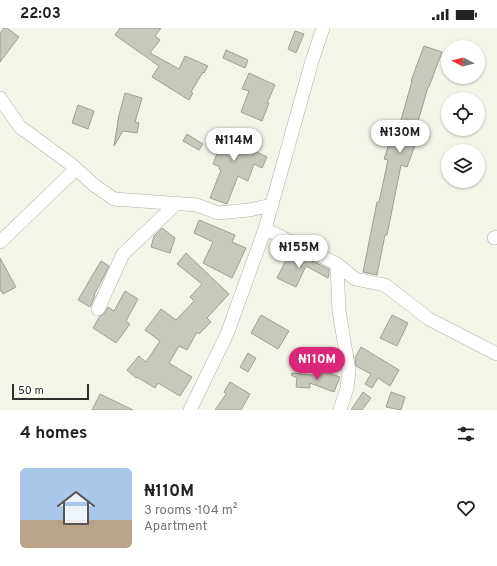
<!DOCTYPE html>
<html lang="en">
<head>
<meta charset="utf-8">
<style>
	body { margin:0; font-family:Overpass,sans-serif; background:#f2f2f2; color:#222; height:100vh; display:flex; flex-direction:column; font-size:15px; white-space:nowrap }
	* { box-sizing:border-box; margin:0 }
	p { font-size:13px; color:#767676 }
	.icon { flex:none; width:22px; height:22px; fill:none; stroke:currentColor; stroke-width:2; stroke-linecap:round; stroke-linejoin:round }
	.map { position:relative; height:382px; overflow:hidden }
	.side { display:flex; flex-direction:column; background:#fff; flex:1 }
	.side>* { flex:none }
	.needle { width:26px; rotate:277deg }
	.tools { position:absolute; left:441px; top:12px; display:grid; gap:8px }
	.tools a { display:grid; place-items:center; width:44px; height:44px; border-radius:50%; background:#fff; box-shadow:0 1px 3px #0004; font-size:20px }
	.scale { position:absolute; left:12px; bottom:10px; width:77px; box-sizing:border-box; padding-left:4px; border:2px solid #2f302b; border-top:0; font-size:11px; line-height:14px; white-space:nowrap; color:#2f302b; -webkit-text-stroke:3px #fff; paint-order:stroke }
	.price { position:absolute; translate:-50% -34px; padding:0 9px; border-radius:14px; background:#fff; color:#222; font-size:13px; line-height:26px; filter:drop-shadow(0 1px 2px #0008) }
	.price::after { content:''; position:absolute; left:50%; top:24px; width:12px; height:9px; margin-left:-6px; background:inherit; clip-path:polygon(0 0,100% 0,50% 100%) }
	.price.on { background:#db2777; color:#fff }
	ul { padding:0; list-style:none }
	li { display:flex; align-items:center; gap:12px; height:100px; padding:0 20px }
	li span { display:grid; place-items:center; flex:none; width:112px; height:80px; border-radius:6px; color:#555 }
	li>.icon { margin-inline-start:auto }
	span .icon { width:48px; height:48px; fill:#fffc; stroke-width:1 }
	li b { font-size:17px }
	h2 { display:flex; justify-content:space-between; align-items:center; height:48px; padding:0 20px; font-size:17px }
	.status { display:flex; justify-content:space-between; align-items:center; height:28px; padding:0 20px; background:#fff; direction:ltr }
	.status svg { height:11px; fill:currentColor }
	.map>svg:first-child { display:block }
	.building { fill:#c7c9bd; stroke:#9ea095 }
	.lines { fill:none; stroke-linecap:round; stroke-linejoin:round }
	.minor-casing { stroke:#afb0a5; stroke-width:14 }
	.minor { stroke:#fff; stroke-width:13 }
</style>
</head>
<body>
<div class="status"><b>22:03</b><svg viewBox="0 0 49 12"><path d="M0 12V9h3v3zM5 12V6h3v6zM10 12V3h3v9zM15 12V0h3v12zM26 1h20v11H26zM47 4h2v5h-2z"/></svg></div>
<div class="map">
<svg width="497" height="382" viewBox="0 0 497 382">
	<rect width="100%" height="100%" fill="#f3f5e9"/>
	<path class="building" d="M4,0H7L19,9L0,34V5Z
		M120,0H161L155,8L160,12L150,25L179,41L185,28L208,38L204,45L203,44L191,64L193,65L189,72L152,49L159,38L115,7Z
		M295,3L304,6L296,25L288,21Z
		M424,18L442,24L429,59H428L415,104L419,106L407,139L401,137L387,207H385L377,247L363,244L377,174H379L388,132L384,131L395,98L399,99L412,53H411Z
		M226,22L248,32L245,40L223,30Z
		M249,45L275,57L267,75H269L262,93L241,84L249,63L242,61Z
		M125,65L142,70L135,94L139,95L137,105L123,103L114,118L119,87Z
		M78,77L94,83L88,101L72,95Z
		M218,100L226,103L227,100L254,112L250,121L267,129L262,140L254,136L248,153L238,148L227,176L210,170L221,142L219,141L220,139L213,136L220,118H219L221,114L214,112Z
		M187,106L203,116L199,122L183,113Z
		M199,192L235,207L232,214L246,220L232,250L203,235L213,214L194,205Z
		M162,200L175,210L170,225L151,219L154,208Z
		M289,222L329,241V246L328,250L306,238L296,259L277,250L287,230H285Z
		M186,225L229,266L207,290L211,294L199,306L197,304L187,322L179,318L169,335L192,349L180,368L158,355L155,360L137,349L136,350L127,342L139,328L146,334L160,313L145,302L161,281L176,292L194,273L190,269L202,256L177,236Z
		M0,230L16,259L3,266L2,263H0Z
		M101,233L109,238L101,254L94,267L95,268L90,279L78,272Z
		M125,263L138,271L126,293L130,296L116,315L93,300L100,288L105,285L108,279L114,283Z
		M261,287L289,303L278,321L251,305Z
		M392,287L408,295L397,318L380,310Z
		M361,319L399,342L390,358L378,350L372,360L365,356L371,346L356,338L355,330Z
		M248,325L256,330L248,344L240,339Z
		M323,343L340,349L334,364L310,355V360L296,359L297,350L291,347L292,345L321,348Z
		M230,354L250,366L241,382H215L226,366L224,364Z
		M363,364L371,370L362,382H351Z
		M391,364L405,369L401,382L386,379Z
		M100,366L133,382H92Z"/>
	<g class="lines">
		<g class="minor-casing">
			<path id="minor" d="M0,70L20,99L72,137L94,157L114,171L197,177L218,185L249,182L272,177
				M265,201L337,236L355,251L385,257L429,291L497,326
				M494,210L497,209
				M0,214L76,141
				M337,236L339,283L349,343L347,360L340,382
				M98,281L123,226L177,175
				M190,382L227,306L265,201L312,33L323,0"/>
		</g>
		<use href="#minor" class="minor"/>
	</g>
</svg>
<div class="tools">
<a><svg class="needle" viewBox="-14 -14 28 28"><path d="M0-13l5 13h-10z" fill="#e53935"/><path d="M0 13l5-13h-10z" fill="#767676"/></svg></a>
<a><svg class="icon" aria-label="locate" viewBox="0 0 24 24"><circle cx="12" cy="12" r="6"/><path d="M12 2v4M12 18v4M2 12h4M18 12h4"/></svg></a>
<a><svg class="icon" aria-label="layers" viewBox="0 0 24 24"><path d="M12 4l9 5-9 5-9-5zM3 14l9 5 9-5"/></svg></a>
</div>
<div class="scale">50 m</div>
<b class="price" style="left:400px;top:126px">₦130M</b>
<b class="price" style="left:234px;top:134px">₦114M</b>
<b class="price" style="left:299px;top:241px">₦155M</b>
<b class="price on" style="left:317px;top:353px">₦110M</b>
</div>
<section class="side">
<h2>4 homes<svg class="icon" aria-label="filters" viewBox="0 0 24 24"><path d="M4 7h16M4 17h16"/><circle cx="9" cy="7" r="2"/><circle cx="15" cy="17" r="2"/></svg></h2>
<ul>
<li><span style="background:linear-gradient(#a9c7e8 65%,#b9a48a 0)"><svg class="icon" aria-label="home" viewBox="0 0 24 24"><path d="M3 11l9-7 9 7M6 9v11h12V9"/></svg></span><div><b>₦110M</b><p>3 rooms · 104 m²</p><p>Apartment</p></div><svg class="icon" aria-label="heart" viewBox="0 0 24 24"><path d="M12 20l-8-8c-3-5 5-10 8-4 3-6 11-1 8 4z"/></svg></li>
</ul>
</section>
</body>
</html>
